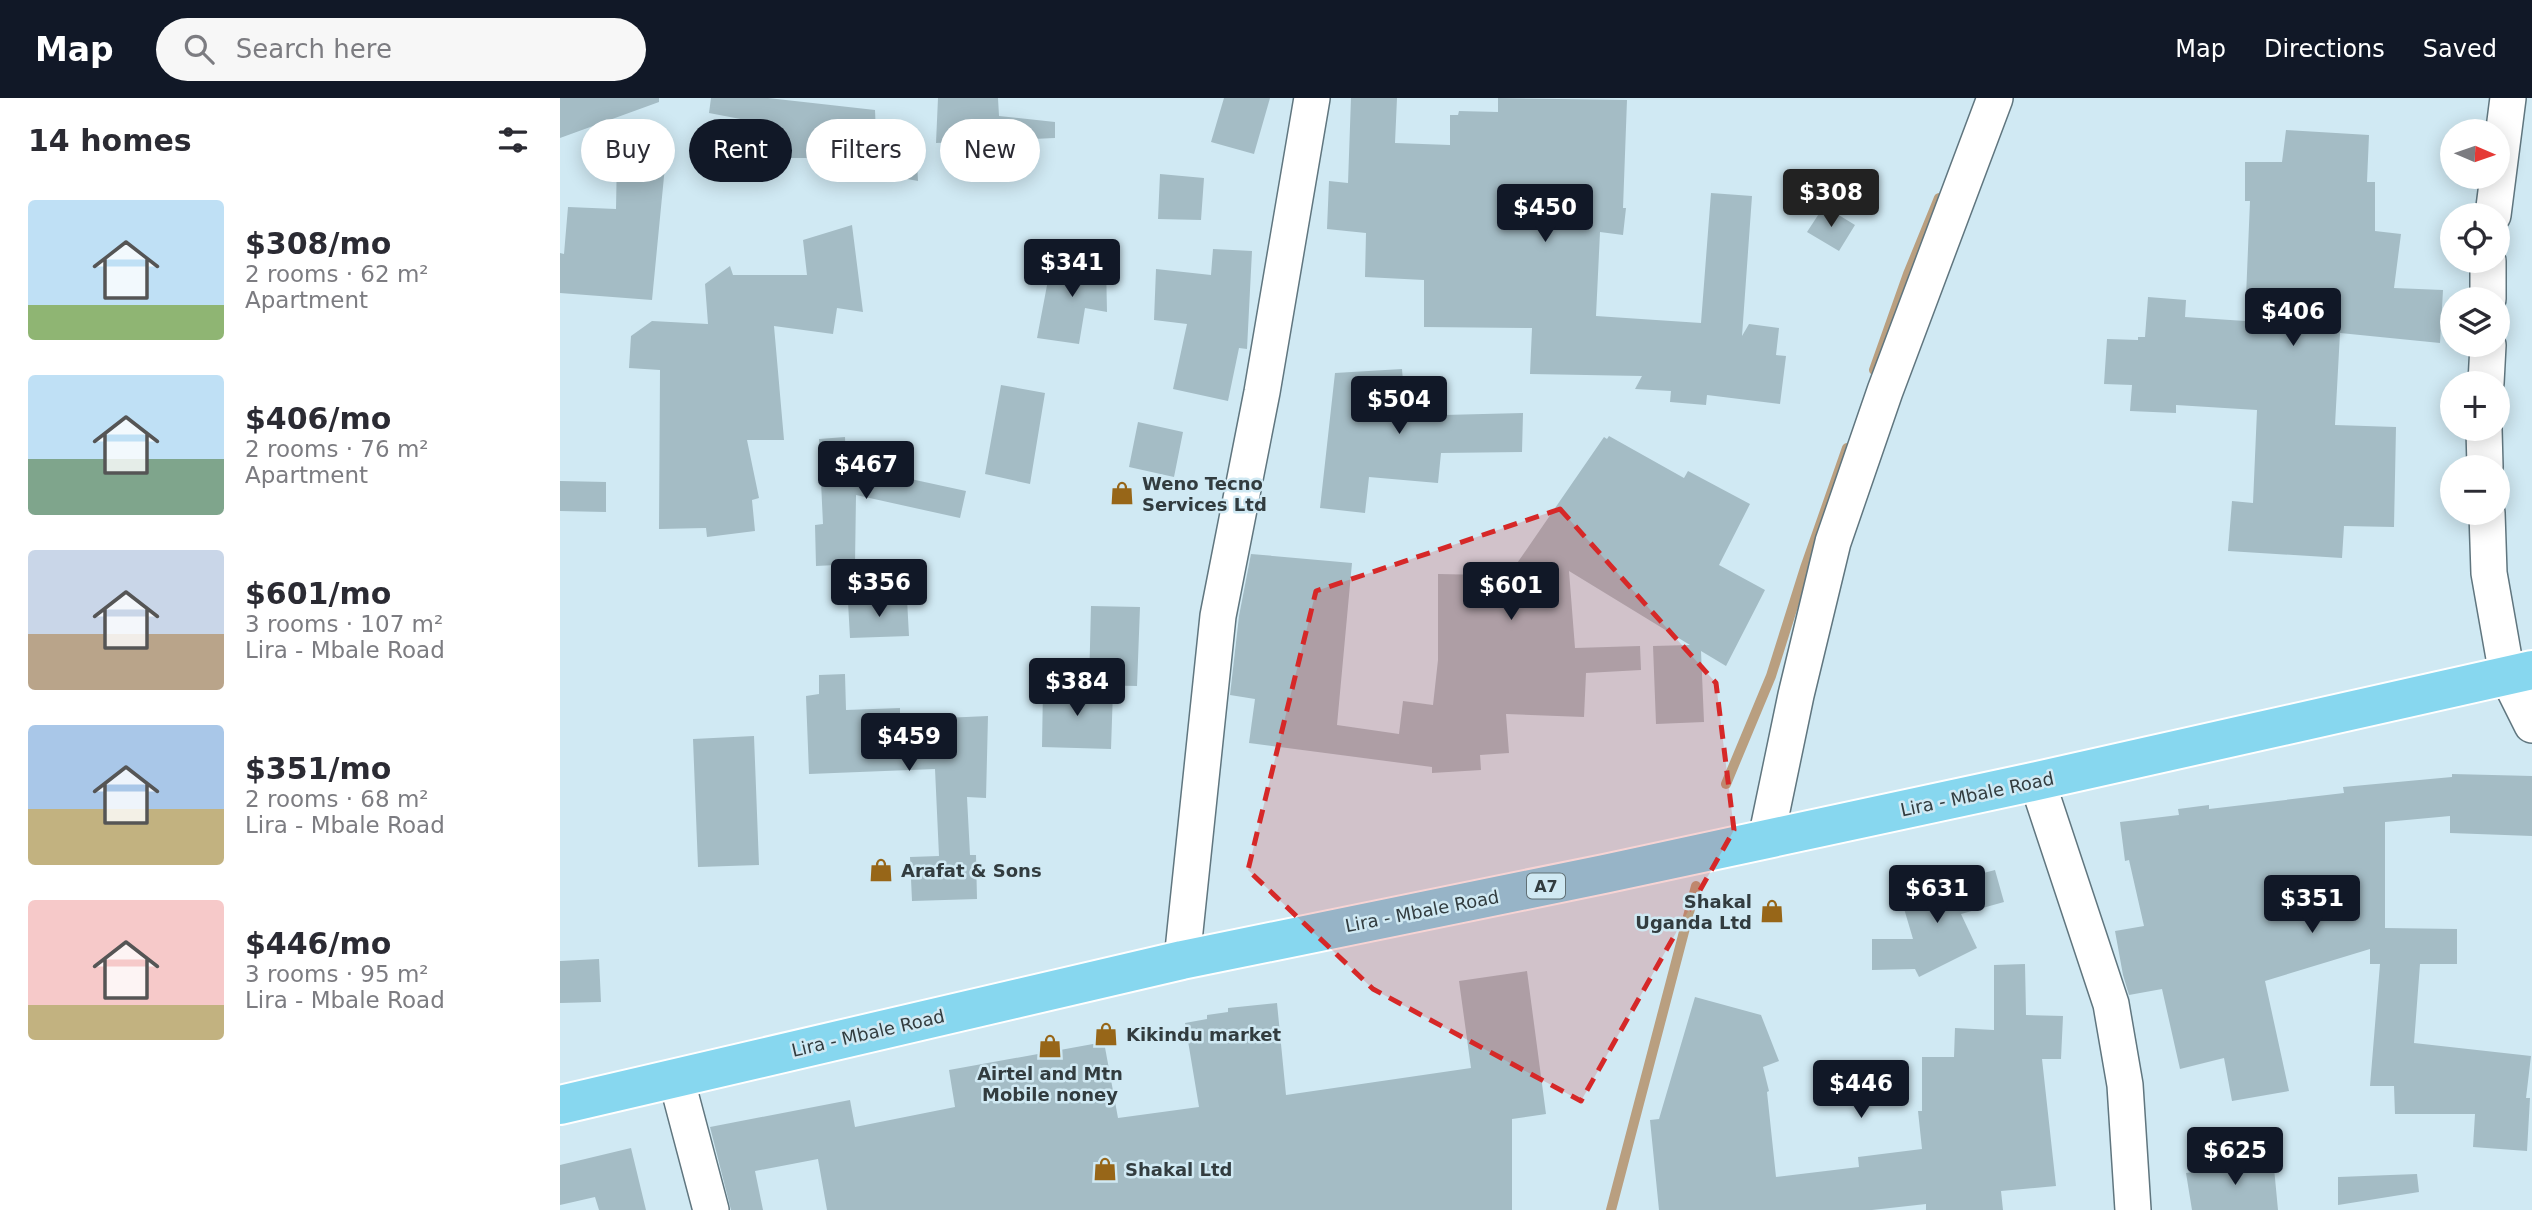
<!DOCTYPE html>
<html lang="en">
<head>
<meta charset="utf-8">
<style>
	body { margin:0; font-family:"DejaVu Sans",sans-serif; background:#f7f7f7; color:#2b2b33; height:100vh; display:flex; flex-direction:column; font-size:26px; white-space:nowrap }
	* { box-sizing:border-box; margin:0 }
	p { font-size:23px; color:#7c7c81 }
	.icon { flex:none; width:38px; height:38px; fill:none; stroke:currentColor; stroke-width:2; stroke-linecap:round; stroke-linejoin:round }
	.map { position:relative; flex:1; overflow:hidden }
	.drawer { display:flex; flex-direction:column; background:#fff; width:560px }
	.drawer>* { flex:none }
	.guide { position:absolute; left:21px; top:21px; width:665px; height:63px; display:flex; gap:14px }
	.needle { width:46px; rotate:92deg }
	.controls { position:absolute; left:1880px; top:21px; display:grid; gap:14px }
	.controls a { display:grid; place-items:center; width:70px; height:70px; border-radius:50%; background:#fff; box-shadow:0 4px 18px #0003; font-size:35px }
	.price { position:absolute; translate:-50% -60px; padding:0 16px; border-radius:7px; background:#111827; color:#fff; font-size:23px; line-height:46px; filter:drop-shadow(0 2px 4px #0008) }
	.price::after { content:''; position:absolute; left:50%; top:42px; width:21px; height:16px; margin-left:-10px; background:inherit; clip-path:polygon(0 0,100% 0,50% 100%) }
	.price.on { background:#222; color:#fff }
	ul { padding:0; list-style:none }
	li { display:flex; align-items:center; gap:21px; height:175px; padding:0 28px }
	li span { display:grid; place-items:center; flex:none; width:196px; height:140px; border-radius:7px; color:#555 }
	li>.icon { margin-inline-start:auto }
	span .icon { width:84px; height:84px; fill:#fffc; stroke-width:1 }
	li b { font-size:30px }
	h2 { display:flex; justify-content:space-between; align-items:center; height:84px; padding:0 28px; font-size:30px }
	.pill { padding:0 24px; border-radius:32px; background:#fff; box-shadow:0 4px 18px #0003; font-size:24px; line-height:63px }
	.pill.on { background:#111827; color:#fff }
	header { display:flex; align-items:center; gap:42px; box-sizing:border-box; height:98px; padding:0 35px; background:#111827; color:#fff }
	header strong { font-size:33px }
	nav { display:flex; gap:38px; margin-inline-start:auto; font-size:24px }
	.search { width:490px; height:63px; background:#f7f7f7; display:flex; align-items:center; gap:18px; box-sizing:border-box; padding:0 24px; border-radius:38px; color:#7c7c81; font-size:26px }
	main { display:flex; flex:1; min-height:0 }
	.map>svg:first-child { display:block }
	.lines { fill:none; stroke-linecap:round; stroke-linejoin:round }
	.stream { stroke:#b99f80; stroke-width:10 }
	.building { fill:#a4bcc5 }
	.street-casing { stroke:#60767f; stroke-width:38 }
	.primary-casing { stroke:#fff; stroke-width:42 }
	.street { stroke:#fff; stroke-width:35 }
	.primary { stroke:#87d7ef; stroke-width:38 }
	.marked { fill:#d62828; fill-opacity:0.2; stroke:#d62828; stroke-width:5; stroke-dasharray:14 9; stroke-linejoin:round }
	.labels { text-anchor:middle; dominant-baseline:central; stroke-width:5; stroke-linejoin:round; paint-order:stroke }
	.shield { fill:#d0e9f3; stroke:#617075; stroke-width:2 }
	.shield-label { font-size:16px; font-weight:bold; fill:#323c3f }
	.poi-label { font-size:18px; font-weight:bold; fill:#323c3f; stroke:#d0e9f3; text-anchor:start }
	.street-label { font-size:18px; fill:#323c3f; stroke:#d0e9f3 }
</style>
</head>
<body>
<header>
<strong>Map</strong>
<div class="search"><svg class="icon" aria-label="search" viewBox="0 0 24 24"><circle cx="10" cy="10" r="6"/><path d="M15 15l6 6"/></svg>Search here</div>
<nav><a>Map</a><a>Directions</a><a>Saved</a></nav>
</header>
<main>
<section class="drawer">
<h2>14 homes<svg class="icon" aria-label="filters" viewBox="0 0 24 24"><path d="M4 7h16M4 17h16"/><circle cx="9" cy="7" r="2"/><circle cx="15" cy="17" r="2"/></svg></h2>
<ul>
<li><span style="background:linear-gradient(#bfe0f5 75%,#8fb573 0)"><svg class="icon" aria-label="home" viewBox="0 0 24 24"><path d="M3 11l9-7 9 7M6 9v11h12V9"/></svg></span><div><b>$308/mo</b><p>2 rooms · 62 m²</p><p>Apartment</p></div></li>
<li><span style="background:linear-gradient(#bfe0f5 60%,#7fa58c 0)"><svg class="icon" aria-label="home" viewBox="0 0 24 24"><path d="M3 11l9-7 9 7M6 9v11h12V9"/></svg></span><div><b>$406/mo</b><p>2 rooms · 76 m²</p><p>Apartment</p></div></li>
<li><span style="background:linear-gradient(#c9d6e8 60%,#b9a48a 0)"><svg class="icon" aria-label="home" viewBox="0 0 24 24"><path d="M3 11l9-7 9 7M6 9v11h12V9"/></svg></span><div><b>$601/mo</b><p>3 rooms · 107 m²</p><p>Lira - Mbale Road</p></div></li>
<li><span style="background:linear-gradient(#a9c7e8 60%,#c2b280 0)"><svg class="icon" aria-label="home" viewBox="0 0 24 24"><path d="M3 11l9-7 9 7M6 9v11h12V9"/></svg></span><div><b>$351/mo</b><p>2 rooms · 68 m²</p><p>Lira - Mbale Road</p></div></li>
<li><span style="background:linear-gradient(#f6c9c9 75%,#c2b280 0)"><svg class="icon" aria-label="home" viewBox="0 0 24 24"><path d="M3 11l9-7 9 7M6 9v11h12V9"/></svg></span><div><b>$446/mo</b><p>3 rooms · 95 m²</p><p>Lira - Mbale Road</p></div></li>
</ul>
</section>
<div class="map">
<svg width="1972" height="1112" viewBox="0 0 1972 1112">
	<rect width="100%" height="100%" fill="#d0e9f3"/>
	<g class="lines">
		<path class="stream" d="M1314,272L1348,176L1379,100
			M1166,686L1211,578L1245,470L1287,350
			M1051,1112L1136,788"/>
	</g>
	<path class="building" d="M0,0H99V4L0,40Z
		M151,0H208L315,12L317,60H226L222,29L149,15Z
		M378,0H438L439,18L495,24V40L376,45Z
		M664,0H710L694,56L651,44Z
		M791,0H837L835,45L890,47V17H898L899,13L938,14V0L1067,2L1063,110H1066L1063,137L1040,134L1036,218L1141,225L1151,95L1192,98L1182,238L1189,226L1219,230L1216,257L1226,258L1220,306L1147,297L1146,307L1110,304L1111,293L1075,291L1082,278L970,276L972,230L864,229V182L805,179L806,135L767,131L769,83L788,85Z
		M1726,32L1809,37L1807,84H1815V133L1841,136L1834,190L1883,192L1880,245L1780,235L1775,327L1836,329L1834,429L1784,428L1782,460L1668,453L1672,403L1693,405L1697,312L1616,307V315L1570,313L1572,287L1544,286L1547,241L1578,242V239H1585L1588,199L1626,202L1625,219L1685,223L1690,103H1685V64H1722Z
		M326,41L356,46L358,83L331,78Z
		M57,57L106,58L92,202L0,195V155L4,156L8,109L56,111Z
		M600,76L644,80L641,122L598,121Z
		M1264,108L1295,127L1279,153L1247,134Z
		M292,127L303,214L277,210L273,236L214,228L224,342H187L199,400L192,402L195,433L147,439L146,430L99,431L100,272L69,270L71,238L92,223L148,226L145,186L170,168L173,177H247L243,142Z
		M653,151L692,153L687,251L679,250L668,303L613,291L627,226L594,222L596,171L651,177Z
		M492,161L546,166L547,214L525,210L519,246L477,240Z
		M842,271L844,296L886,300L884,317L963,315L962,354L881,355L878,385L809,379L805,415L760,410L775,275Z
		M441,287L485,295L470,386L425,376Z
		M578,324L623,334L614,379L569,369Z
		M1049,338L1124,380L1128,373L1190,406L1159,467L1205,492L1166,568L1141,553L1144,624L1096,626L1093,548L1130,547L1009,473L1015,550L1080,548L1081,572L1026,575L1024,619L946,616L949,655L920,657L921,672L872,675V669L689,645L695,601L670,597L679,518L691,456L792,465L777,627L839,636L843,603L873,607L878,562V476L929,477L930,474H951L1044,339L1047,341Z
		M285,339L286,367L406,393L400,420L296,397L295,466L256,468L255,427L263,426L259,341Z
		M0,383L46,384V414L0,413Z
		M347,501L349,538L290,540L288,504Z
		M531,508L580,509L577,588L529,587Z
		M285,576L286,612L340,610V622L428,618L426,700L407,699L410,757H416L417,801L352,803L350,759L379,758L375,671L249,676L246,598L259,596V577Z
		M483,589L553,592L551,651L482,649Z
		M194,638L199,767L138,769L133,641Z
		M1892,676L1972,678V738L1890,735V718L1825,724V830L1897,831V866H1860L1854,945L1971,958L1966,1000H1970L1967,1053L1913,1049L1915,1016H1835L1834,988H1810L1820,866H1810V851L1705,883L1729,993L1672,1003L1664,960L1620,971L1602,891L1569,897L1563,877L1555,833L1584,828L1569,762L1565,763L1560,724L1619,717L1618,711L1649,707V711L1784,695L1783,689L1892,679Z
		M1435,772L1444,804L1401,816L1417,850L1359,879L1355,871L1312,872V841H1353L1340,797Z
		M39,861L41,904L0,905V863Z
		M1465,866L1466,917L1503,918L1501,961H1482L1496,1088L1441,1093L1443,1112H1366V1106L1312,1112H1099L1090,1022L1099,1021L1135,899L1201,917L1219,963L1203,969L1209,993L1207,994L1216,1079L1299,1069L1298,1059L1362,1051L1358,1013H1362V959H1394L1395,930L1434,932V867Z
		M967,873L986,1016L952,1021V1112H267L258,1061L195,1073L203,1112H171L150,1029L290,1002L295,1029L395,1009L389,972L544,944L558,1020L639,1009L625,925L647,921V917L668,914V910L717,905L726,997L911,970L899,883Z
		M71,1050L86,1112H39L35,1099L0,1107V1067Z
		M1713,1059L1718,1112H1632L1626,1075L1687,1065V1062Z
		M1857,1076L1859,1094L1778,1107V1079Z"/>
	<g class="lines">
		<g class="street-casing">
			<path id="street" d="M1933,117L1948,0
				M1928,201V163
				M1926,285L1928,247
				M1924,331L1925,369
				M1927,415L1929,475L1947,577L1972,627
				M1477,683L1551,906L1565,987L1573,1112
				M1206,741L1236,597L1273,444L1325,293L1435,0
				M622,862L658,518L702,294L752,0
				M116,980L151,1112"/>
		</g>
		<g class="primary-casing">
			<path id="primary" d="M0,1007L622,862L1044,776L1477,683L1972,572"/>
		</g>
		<use href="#street" class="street"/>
		<use href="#primary" class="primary"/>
	</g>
	<path class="marked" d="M1000,411L1156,585L1174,732L1021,1003L813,891L688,772L756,493Z"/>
	<defs>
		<g id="shop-bare" transform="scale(1.89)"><path d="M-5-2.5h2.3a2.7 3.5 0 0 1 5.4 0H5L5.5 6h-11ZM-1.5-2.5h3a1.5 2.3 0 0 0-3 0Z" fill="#976618" stroke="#d0e9f3" stroke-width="2.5" paint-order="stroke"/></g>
	</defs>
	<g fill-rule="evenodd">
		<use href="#shop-bare" x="562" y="395"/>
		<use href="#shop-bare" x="321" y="772"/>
		<use href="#shop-bare" x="1212" y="813"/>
		<use href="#shop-bare" x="546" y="936"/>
		<use href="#shop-bare" x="490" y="948"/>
		<use href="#shop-bare" x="545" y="1071"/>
	</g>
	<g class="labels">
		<rect class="shield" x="967" y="775.5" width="38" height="25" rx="5"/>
		<g class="shield-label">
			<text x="986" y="788">A7</text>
		</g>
		<g class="poi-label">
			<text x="582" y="385">Weno Tecno<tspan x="582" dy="21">Services Ltd</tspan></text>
			<text x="341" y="772">Arafat &amp; Sons</text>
			<text x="1192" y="803" text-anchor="end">Shakal<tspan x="1192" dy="21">Uganda Ltd</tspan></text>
			<text x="566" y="936">Kikindu market</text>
			<text x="490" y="975" text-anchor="middle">Airtel and Mtn<tspan x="490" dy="21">Mobile noney</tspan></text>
			<text x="565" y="1071">Shakal Ltd</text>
		</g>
		<g class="street-label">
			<text transform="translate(1417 696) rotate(-12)">Lira - Mbale Road</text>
			<text transform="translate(862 813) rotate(-11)">Lira - Mbale Road</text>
			<text transform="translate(308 935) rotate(-13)">Lira - Mbale Road</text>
		</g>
	</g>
</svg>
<div class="controls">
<a><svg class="needle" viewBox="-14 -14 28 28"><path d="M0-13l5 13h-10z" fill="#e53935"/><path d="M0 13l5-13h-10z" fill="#7c7c81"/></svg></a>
<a><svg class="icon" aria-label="locate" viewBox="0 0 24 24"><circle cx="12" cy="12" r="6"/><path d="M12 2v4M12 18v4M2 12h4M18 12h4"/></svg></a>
<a><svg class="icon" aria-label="layers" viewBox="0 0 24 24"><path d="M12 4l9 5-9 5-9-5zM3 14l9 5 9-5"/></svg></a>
<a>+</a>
<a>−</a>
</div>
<b class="price on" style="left:1271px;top:131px">$308</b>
<b class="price" style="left:985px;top:146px">$450</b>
<b class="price" style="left:512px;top:201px">$341</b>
<b class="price" style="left:1733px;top:250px">$406</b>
<b class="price" style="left:839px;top:338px">$504</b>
<b class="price" style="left:306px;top:403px">$467</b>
<b class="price" style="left:319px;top:521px">$356</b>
<b class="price" style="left:951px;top:524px">$601</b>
<b class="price" style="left:517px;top:620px">$384</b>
<b class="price" style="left:349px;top:675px">$459</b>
<b class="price" style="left:1377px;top:827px">$631</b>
<b class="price" style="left:1752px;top:837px">$351</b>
<b class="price" style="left:1301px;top:1022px">$446</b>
<b class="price" style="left:1675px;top:1089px">$625</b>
<div class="guide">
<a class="pill">Buy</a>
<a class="pill on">Rent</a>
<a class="pill">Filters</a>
<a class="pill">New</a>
</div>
</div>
</main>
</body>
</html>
